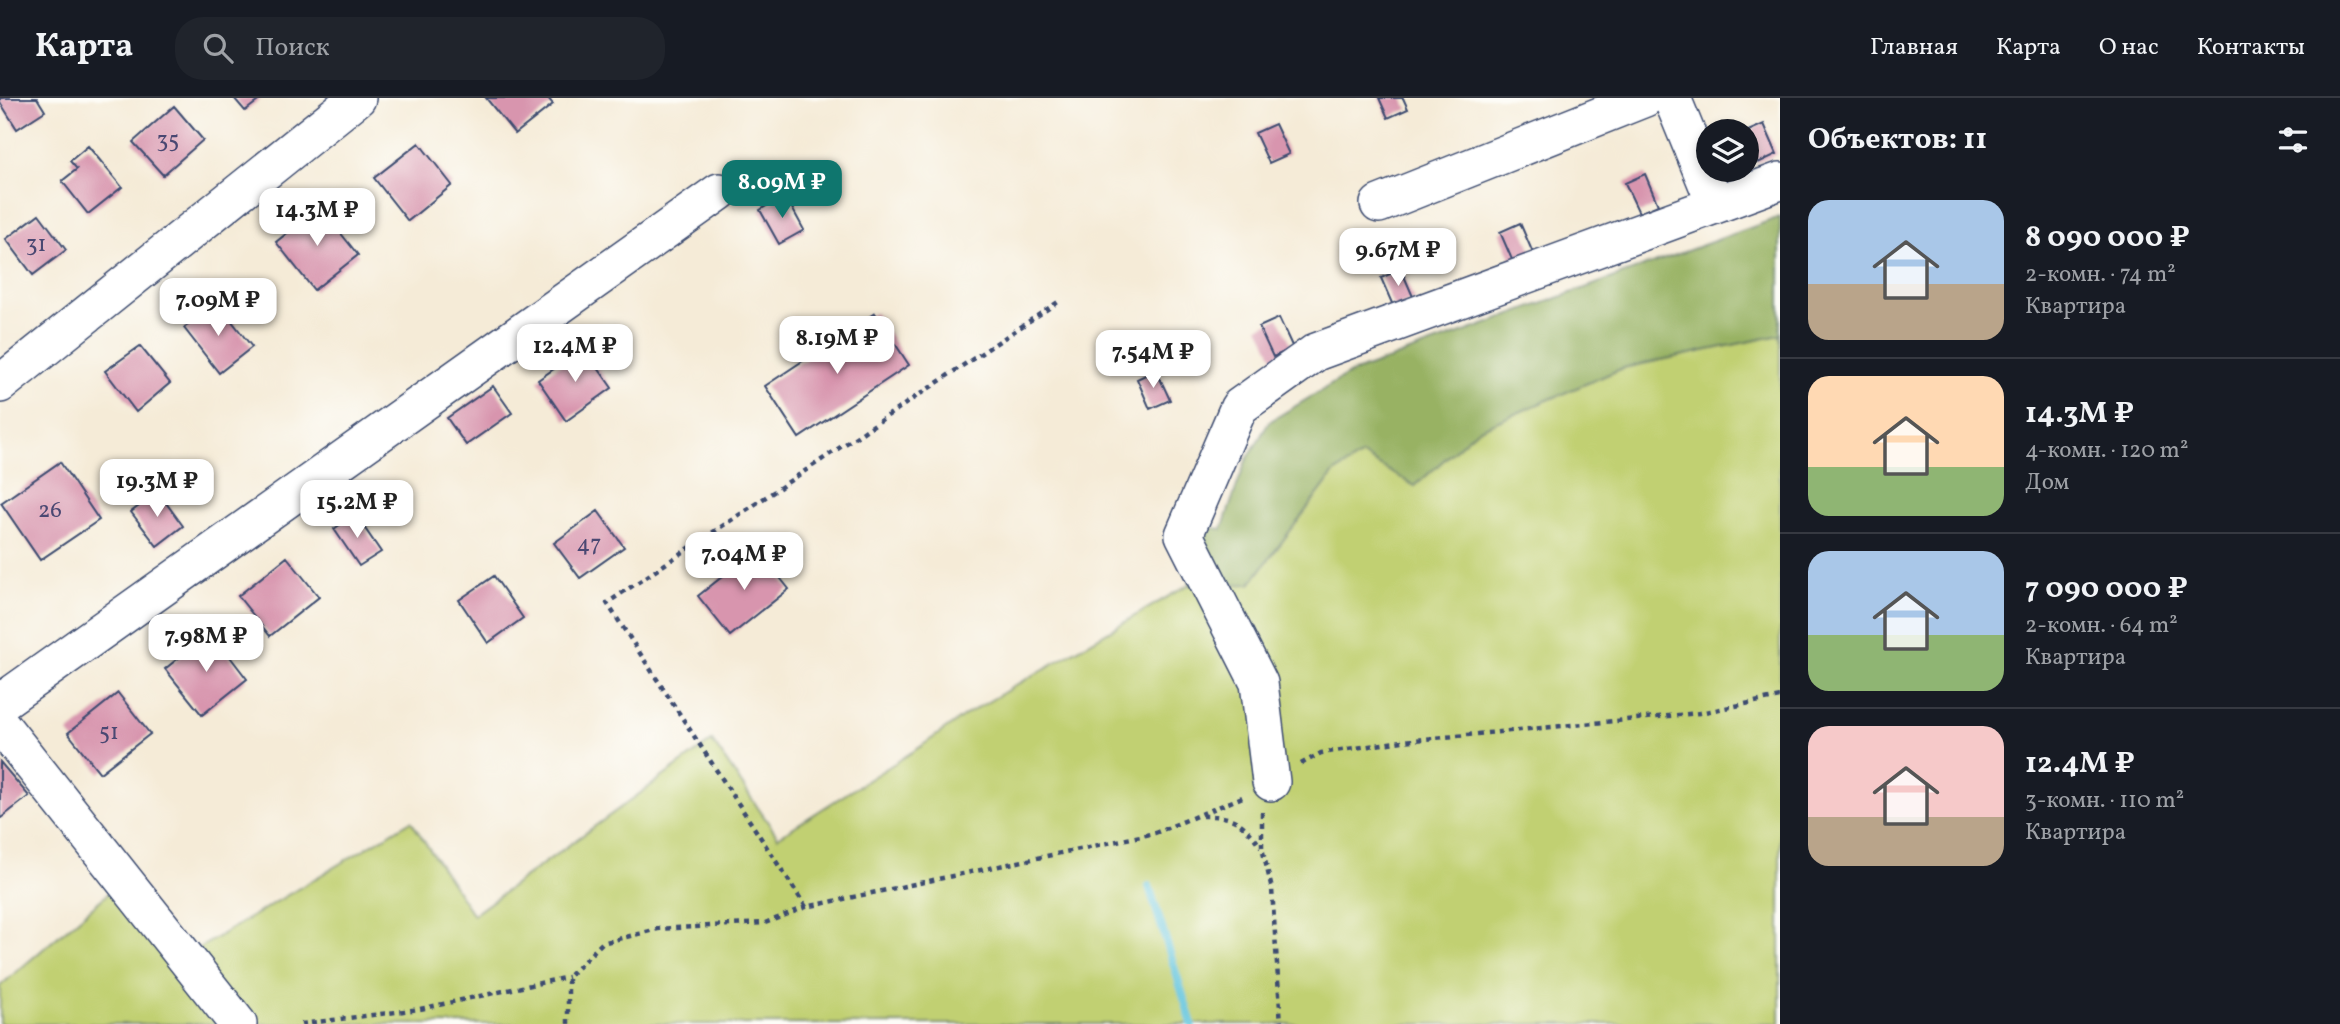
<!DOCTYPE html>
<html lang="ru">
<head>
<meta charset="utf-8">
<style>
	body { margin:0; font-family:Vollkorn,serif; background:#20242c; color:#f1f3f6; height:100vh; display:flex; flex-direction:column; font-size:26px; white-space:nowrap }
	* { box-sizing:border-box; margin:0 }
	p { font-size:23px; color:#9ea1a6 }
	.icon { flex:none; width:38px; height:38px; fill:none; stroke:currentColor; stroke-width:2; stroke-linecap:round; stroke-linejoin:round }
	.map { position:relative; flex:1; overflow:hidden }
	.drawer { display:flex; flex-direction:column; background:#171b24; width:560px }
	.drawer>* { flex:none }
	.buttons { position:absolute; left:1696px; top:21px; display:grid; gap:14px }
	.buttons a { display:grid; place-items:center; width:63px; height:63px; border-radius:50%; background:#171b24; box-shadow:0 4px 10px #0003; font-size:35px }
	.price { position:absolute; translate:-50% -60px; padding:0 16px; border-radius:14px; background:#fff; color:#222; font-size:23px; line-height:46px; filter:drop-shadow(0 2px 4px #0008) }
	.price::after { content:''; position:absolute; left:50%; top:42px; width:21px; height:16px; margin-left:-10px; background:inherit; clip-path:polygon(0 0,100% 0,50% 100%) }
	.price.active { background:#0f766e; color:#fff }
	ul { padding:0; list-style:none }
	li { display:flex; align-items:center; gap:21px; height:175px; padding:0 28px }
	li+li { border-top:2px solid #363941 }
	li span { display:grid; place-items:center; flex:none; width:196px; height:140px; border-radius:21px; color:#555 }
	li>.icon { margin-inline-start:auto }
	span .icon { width:84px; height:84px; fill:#fffc; stroke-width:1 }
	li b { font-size:30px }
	h2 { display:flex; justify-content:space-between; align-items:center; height:84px; padding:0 28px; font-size:30px }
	header { display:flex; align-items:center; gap:42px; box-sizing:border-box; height:98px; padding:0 35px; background:#171b24; border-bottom:2px solid #363941 }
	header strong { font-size:33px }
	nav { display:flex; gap:38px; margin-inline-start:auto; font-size:24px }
	.search { width:490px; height:63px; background:#20242c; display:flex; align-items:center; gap:18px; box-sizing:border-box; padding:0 24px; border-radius:28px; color:#9ea1a6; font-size:26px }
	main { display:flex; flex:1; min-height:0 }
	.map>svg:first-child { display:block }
	.green { fill:#c1d072; stroke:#6e8068; stroke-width:2 }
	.forest { fill:#98b264; stroke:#5a7061; stroke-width:2 }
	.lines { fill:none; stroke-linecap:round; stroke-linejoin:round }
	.stream { stroke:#60c4dd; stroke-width:8 }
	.building { fill:#d895ae }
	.minor-casing { stroke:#3c4b70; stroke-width:40 }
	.path { stroke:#3c4b70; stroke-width:4.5; stroke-dasharray:5 5; stroke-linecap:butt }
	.minor { stroke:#fff; stroke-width:37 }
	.labels { text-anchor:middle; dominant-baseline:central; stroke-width:5; stroke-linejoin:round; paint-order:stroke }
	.number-label { font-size:23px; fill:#4a4872 }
</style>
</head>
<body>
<header>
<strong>Карта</strong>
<div class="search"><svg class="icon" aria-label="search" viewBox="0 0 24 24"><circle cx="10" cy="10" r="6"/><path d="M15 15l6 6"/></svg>Поиск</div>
<nav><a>Главная</a><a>Карта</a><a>О нас</a><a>Контакты</a></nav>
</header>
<main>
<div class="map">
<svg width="1780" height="926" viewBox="0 0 1780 926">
	<rect width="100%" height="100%" fill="#fdfcf7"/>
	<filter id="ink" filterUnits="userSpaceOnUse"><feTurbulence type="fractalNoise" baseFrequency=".0143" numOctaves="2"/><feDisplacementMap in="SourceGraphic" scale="14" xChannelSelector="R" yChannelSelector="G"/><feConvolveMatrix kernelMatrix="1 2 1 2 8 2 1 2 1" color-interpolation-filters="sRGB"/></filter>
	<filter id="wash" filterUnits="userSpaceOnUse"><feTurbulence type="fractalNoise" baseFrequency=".00686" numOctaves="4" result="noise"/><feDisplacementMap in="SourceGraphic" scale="28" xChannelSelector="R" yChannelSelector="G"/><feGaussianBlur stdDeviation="1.57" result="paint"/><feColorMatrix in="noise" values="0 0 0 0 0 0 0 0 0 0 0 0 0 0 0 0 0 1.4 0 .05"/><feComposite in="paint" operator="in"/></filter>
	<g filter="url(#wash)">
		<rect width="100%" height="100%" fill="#f5ebd7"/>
		<path class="green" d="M1780,237V926H0V888L117,788L181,866L201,849L411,723L473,817L712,643L778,739L920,649L967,616L1188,487L1250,486L1334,375L1362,357L1415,388L1477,332L1623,270Z"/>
		<path class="forest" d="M1780,119V237L1623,270L1477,332L1415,388L1362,357L1334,375L1250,486L1189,487L1200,428L1222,431L1245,365L1269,324L1349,276Z"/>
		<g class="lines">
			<path class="stream" d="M1149,788L1192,926"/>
		</g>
		<g id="blocks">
			<path class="building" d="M0,0H37L45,13L17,31L0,4Z
				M234,0H262L245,13Z
				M486,0H548L553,6L515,36Z
				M1379,0H1403L1408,11L1388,20Z
				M174,8L203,42L163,77L133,44Z
				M1275,26L1289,56L1269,65L1255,35Z
				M1764,26L1777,56L1758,65L1746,41V34Z
				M419,45L452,87L408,123L374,80Z
				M88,48L122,89L88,116L62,83L77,71L70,63Z
				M1645,76L1658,107L1639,115L1625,85Z
				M785,97L804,132L779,146L760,112Z
				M320,109L358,157L314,192L276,144Z
				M39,116L66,152L33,177L6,141Z
				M1520,125L1533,155L1513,164L1500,134Z
				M1401,171L1414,201L1394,210L1381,180Z
				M217,204L252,249L219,275L184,230Z
				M875,215L909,267L799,340L765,288Z
				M1279,220L1293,250L1273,259L1259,229Z
				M140,248L170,285L136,314L105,273Z
				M584,250L612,290L566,323L538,282Z
				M1156,272L1170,302L1150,311L1137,281Z
				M493,288L512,315L466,347L447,320Z
				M60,364L99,422L40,462L1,405Z
				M158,394L183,428L157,448L131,414Z
				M598,413L624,449L580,480L554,445Z
				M355,416L381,454L359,468L334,431Z
				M757,451L789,491L730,538L698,498Z
				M287,459L319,499L270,538L238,498Z
				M494,478L523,520L488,545L459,502Z
				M211,534L247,581L202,617L165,571Z
				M118,595L150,636L100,675L68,635Z
				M0,664L29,698L1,720L0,719Z"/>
		</g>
	</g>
	<g filter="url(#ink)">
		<use href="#blocks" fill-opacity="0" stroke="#3c4b70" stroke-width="2"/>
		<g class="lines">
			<g class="minor-casing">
				<path id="minor" d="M1672,0L1715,105
					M1379,106L1645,0
					M0,286L357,0
					M0,605L719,94
					M0,626L238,926
					M1271,684L1259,585L1184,437L1239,309L1316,254L1780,83"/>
			</g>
			<path class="path" d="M1301,666L1321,655L1403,643L1700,615L1780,599
				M1262,714V750L1272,791L1281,926
				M1202,718C1234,717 1243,724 1261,749
				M806,809L607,505L1058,204
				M301,926L420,911L568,879
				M568,926V879L602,845L658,831L765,825L806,809L1155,735L1245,698"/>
			<use href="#minor" class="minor"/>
		</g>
	</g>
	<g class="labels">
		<g class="number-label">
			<text x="168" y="43">35</text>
			<text x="36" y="147">31</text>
			<text x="50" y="413">26</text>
			<text x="589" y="447">47</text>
			<text x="109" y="635">51</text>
		</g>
	</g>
</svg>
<div class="buttons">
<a><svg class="icon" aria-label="layers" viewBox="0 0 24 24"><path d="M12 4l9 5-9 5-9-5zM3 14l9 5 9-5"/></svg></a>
</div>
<b class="price active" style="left:782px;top:122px">8.09M ₽</b>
<b class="price" style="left:317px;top:150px">14.3M ₽</b>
<b class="price" style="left:1398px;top:190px">9.67M ₽</b>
<b class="price" style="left:218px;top:240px">7.09M ₽</b>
<b class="price" style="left:837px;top:278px">8.19M ₽</b>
<b class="price" style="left:575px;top:286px">12.4M ₽</b>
<b class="price" style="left:1153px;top:292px">7.54M ₽</b>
<b class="price" style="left:157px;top:421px">19.3M ₽</b>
<b class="price" style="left:357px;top:442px">15.2M ₽</b>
<b class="price" style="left:744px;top:494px">7.04M ₽</b>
<b class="price" style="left:206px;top:576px">7.98M ₽</b>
</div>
<section class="drawer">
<h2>Объектов: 11<svg class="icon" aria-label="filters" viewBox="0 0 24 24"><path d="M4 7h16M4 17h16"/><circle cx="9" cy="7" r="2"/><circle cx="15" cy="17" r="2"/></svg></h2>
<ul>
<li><span style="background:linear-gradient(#a9c7e8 60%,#b9a48a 0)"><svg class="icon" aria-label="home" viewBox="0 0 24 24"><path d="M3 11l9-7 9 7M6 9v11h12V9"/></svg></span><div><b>8 090 000 ₽</b><p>2-комн. · 74 m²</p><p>Квартира</p></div></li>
<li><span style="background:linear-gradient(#ffd9b3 65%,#8fb573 0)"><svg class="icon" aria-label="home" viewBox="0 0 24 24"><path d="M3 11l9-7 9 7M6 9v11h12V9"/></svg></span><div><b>14.3M ₽</b><p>4-комн. · 120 m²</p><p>Дом</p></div></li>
<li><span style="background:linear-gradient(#a9c7e8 60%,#8fb573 0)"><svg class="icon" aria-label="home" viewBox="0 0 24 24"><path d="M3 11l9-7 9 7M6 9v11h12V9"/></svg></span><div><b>7 090 000 ₽</b><p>2-комн. · 64 m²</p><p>Квартира</p></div></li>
<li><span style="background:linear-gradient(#f6c9c9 65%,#b9a48a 0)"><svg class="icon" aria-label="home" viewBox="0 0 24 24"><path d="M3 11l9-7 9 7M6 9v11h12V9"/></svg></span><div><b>12.4M ₽</b><p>3-комн. · 110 m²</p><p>Квартира</p></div></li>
</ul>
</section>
</main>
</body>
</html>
